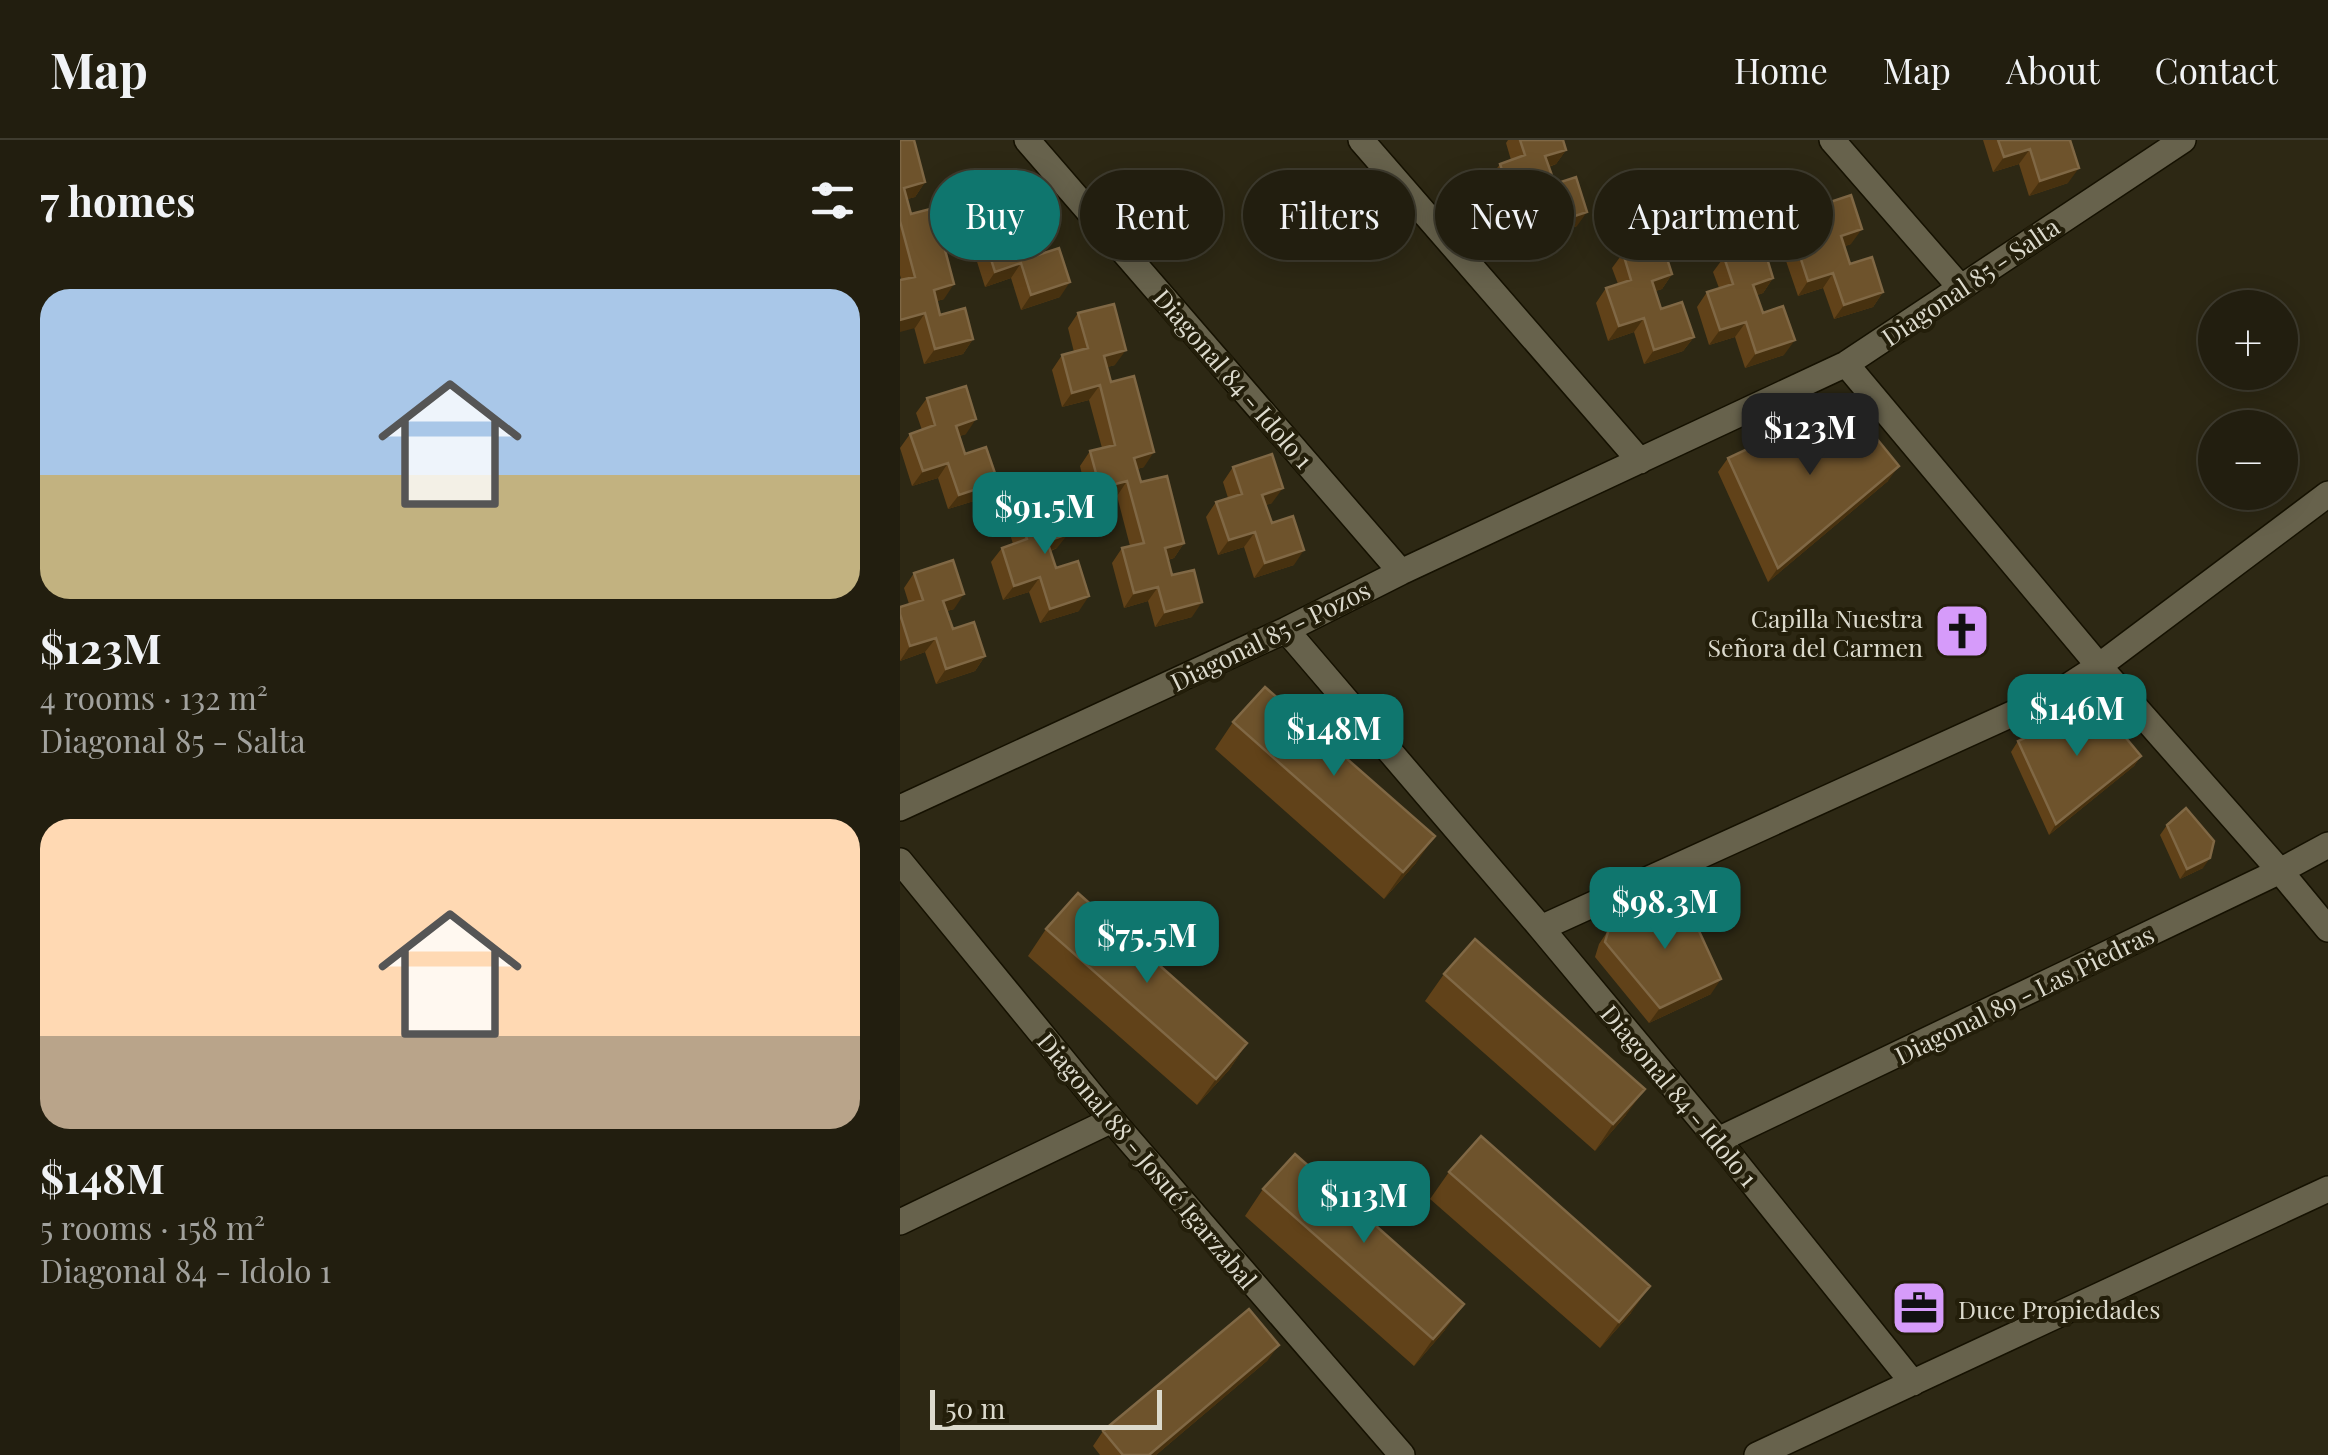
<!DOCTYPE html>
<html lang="en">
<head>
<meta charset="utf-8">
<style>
	body { margin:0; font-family:"Playfair Display",serif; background:#2a2718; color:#f1f3f6; height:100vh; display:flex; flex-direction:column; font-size:38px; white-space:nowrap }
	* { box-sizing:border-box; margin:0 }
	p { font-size:32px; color:#a2a29e }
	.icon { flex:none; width:55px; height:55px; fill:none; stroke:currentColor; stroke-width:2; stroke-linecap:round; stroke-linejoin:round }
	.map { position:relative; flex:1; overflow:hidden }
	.sheet { display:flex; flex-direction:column; background:#221e0f; width:900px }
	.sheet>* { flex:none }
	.hud { position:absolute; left:30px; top:30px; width:950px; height:90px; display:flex; gap:20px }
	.controls { position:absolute; left:1298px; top:150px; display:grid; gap:20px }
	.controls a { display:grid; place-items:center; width:100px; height:100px; border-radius:50%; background:#221e0f; box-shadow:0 5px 25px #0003,0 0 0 2px #3f3c2f; font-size:50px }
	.scale { position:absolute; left:30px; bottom:25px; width:232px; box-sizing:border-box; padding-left:10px; border:5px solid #dcdacd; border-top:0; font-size:28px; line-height:35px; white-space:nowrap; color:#dcdacd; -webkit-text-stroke:8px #231e0a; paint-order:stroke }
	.price { position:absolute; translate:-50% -85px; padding:0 22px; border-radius:20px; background:#0f766e; color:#fff; font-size:32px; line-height:65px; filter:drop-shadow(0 2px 5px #0008) }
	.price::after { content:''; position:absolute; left:50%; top:60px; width:30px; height:22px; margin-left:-15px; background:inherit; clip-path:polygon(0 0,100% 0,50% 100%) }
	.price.selected { background:#222; color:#fff }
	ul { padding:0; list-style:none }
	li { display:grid; align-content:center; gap:20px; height:530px; padding:0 40px }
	li span { display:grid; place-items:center; height:310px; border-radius:30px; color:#555 }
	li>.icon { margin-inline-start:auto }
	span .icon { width:180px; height:180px; fill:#fffc; stroke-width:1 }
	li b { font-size:42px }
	h2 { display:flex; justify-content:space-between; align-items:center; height:120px; padding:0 40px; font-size:42px }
	.chip { padding:0 35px; border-radius:45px; background:#221e0f; box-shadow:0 5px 25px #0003,0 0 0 2px #3f3c2f; font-size:35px; line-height:90px }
	.chip.selected { background:#0f766e; color:#fff }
	header { display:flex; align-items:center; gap:60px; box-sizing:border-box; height:140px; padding:0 50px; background:#221e0f; border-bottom:2px solid #3f3c2f }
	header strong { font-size:48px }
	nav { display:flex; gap:55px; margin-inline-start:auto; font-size:35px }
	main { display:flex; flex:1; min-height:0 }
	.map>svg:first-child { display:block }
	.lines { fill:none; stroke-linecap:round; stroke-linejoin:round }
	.street-casing { stroke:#151101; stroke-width:28 }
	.street { stroke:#67624c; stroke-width:25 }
	.wall { fill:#614219 }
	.shaded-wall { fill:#47310f }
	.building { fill:#6e532c; stroke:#806845; stroke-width:2.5 }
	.labels { text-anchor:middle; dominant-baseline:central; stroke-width:8; stroke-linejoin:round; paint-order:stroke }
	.street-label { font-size:25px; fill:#dcdacd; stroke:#231e0a }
	.poi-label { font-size:25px; fill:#dcdacd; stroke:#231e0a; text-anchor:end }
</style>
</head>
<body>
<header>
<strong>Map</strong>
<nav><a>Home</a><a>Map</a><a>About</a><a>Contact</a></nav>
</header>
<main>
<section class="sheet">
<h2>7 homes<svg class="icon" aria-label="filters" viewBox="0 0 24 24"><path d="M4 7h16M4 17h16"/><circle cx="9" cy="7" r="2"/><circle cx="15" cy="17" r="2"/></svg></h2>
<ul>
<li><span style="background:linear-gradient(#a9c7e8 60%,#c2b280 0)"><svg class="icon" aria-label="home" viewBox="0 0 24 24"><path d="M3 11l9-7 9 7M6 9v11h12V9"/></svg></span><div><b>$123M</b><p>4 rooms · 132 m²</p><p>Diagonal 85 - Salta</p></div></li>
<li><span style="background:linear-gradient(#ffd9b3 70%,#b9a48a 0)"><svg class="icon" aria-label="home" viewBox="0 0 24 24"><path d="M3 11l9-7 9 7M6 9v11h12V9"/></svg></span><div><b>$148M</b><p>5 rooms · 158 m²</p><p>Diagonal 84 - Idolo 1</p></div></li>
</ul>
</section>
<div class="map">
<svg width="1428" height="1315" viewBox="0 0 1428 1315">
	<rect width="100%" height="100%" fill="#2d2814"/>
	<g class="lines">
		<g class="street-casing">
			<path id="street" d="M127,0L501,432
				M461,0L740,321
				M932,0L1060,147
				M946,224L1199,526L1380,731L1428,789
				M386,490L641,788L818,1000L1013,1243
				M0,668L386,490L501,432L946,224L1283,0
				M0,721L212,980L502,1315
				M641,788L1156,554L1199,526L1428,354
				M818,1000L1380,731L1428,705
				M0,1082L212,980
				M857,1315L1428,1049"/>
		</g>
		<use href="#street" class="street"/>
	</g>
	<path class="wall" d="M0,0L25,42L15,57L7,59L11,74L44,159L37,161L40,175L73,199L63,214L24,224L0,135Z
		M608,0H663L666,10L656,24L649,27L655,44L677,86L638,100L627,68L602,76L590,38L600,24L611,20L606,3Z
		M1083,0H1170L1168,43L1129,56L1119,24L1093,32Z
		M99,59L149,80L139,95L132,97L138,115L160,157L121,170L111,138L85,147L73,109L83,94L95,90L89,74Z
		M912,68L951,104L945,106L950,124L983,152L973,167L934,179L923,148L898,156L885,118L896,104L907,100L902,83Z
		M723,113L772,134L762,149L755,151L761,169L794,197L783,211L744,224L734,192L708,201L696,163L706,148L718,144L712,128Z
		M824,117L873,138L863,153L857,155L863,173L884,215L845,228L835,197L809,205L797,167L807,152L819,148L813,132Z
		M178,173L215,225L207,227L211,242L244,327L237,329L241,342L284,403L274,418L268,420L272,435L292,477L255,487L248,461L224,468L212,423L222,408L230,406L217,356L189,363L180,326L190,311L202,308L189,260L162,267L152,230L162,215L174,212L168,188Z
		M27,258L66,294L59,296L65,314L98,342L87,357L48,369L38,338L12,346L0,308L10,294L22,290L16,273Z
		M828,318L988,341L868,442L818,332Z
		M333,327L372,363L366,365L372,383L394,425L354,438L344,407L318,415L306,377L316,362L328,358L323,342Z
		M118,373L157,408L151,411L156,428L179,471L140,483L129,452L103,460L91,422L102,408L113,404L108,387Z
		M14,433L54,469L47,471L53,489L85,516L75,531L36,544L25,512L0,521V467L9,464L4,448Z
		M333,582L516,723L484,759L315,609Z
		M1118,601L1241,616L1234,626L1149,695L1111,612Z
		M1267,685L1303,728L1280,739L1260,695Z
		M146,789L347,903L329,930L297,965L128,816Z
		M709,789L811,854L749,883L695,817L699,804Z
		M544,834L726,975L695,1011L525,861Z
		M549,1032L731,1173L700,1208L530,1059Z
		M363,1049L545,1190L514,1226L345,1076Z
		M368,1220L256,1315H200L193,1306L203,1291Z"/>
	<path class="shaded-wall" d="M1130,9L1119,24L1093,32L1104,17Z
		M666,10L656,24L635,31L645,16Z
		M1179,28L1168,43L1129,56L1140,41Z
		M25,42L15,57L0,61L4,48Z
		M638,53L627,68L602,76L612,61Z
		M687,72L677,86L638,100L648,85Z
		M149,80L139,95L118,102L129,87Z
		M962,89L951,104L931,111L941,96Z
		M121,123L111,138L85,147L95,132Z
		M933,133L923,148L898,156L908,141Z
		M772,134L762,149L741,156L752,141Z
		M873,138L863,153L843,160L853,145Z
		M170,142L160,157L121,170L131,155Z
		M54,144L44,159L24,165L34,150Z
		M983,152L973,167L934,179L944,165Z
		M25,173L15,188L0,192V180Z
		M744,178L734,192L708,201L719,186Z
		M846,182L835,197L809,205L820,190Z
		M794,197L783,211L744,224L754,210Z
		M73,199L63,214L24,224L35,209Z
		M895,200L884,215L845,228L856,213Z
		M226,210L215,225L194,231L204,216Z
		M200,245L189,260L162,267L172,253Z
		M76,279L66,294L46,301L56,286Z
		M254,312L244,327L224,333L234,318Z
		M48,323L38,338L12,346L23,331Z
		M999,326L988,341L868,442L878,428Z
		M227,341L217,356L189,363L200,348Z
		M98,342L87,357L48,369L59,355Z
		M383,348L372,363L352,370L362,355Z
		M355,392L344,407L318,415L329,400Z
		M168,394L157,408L137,415L147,401Z
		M284,403L274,418L255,423L265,408Z
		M404,410L394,425L354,438L365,423Z
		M140,437L129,452L103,460L114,446Z
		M258,447L248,461L224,468L234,453Z
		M64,454L54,469L33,475L43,461Z
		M189,456L179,471L140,483L150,469Z
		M302,462L292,477L255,487L265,472Z
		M36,498L25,512L0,521L10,506Z
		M85,516L75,531L36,544L46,529Z
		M1241,616L1234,626L1149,695L1156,684Z
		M535,696L516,723L484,759L503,732Z
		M1310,718L1303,728L1280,739L1287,729Z
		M821,839L811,854L749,883L760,868Z
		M347,903L329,930L297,965L316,939Z
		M745,949L726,975L695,1011L713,984Z
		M750,1146L731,1173L700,1208L719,1182Z
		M564,1164L545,1190L514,1226L533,1199Z
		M379,1205L368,1220L256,1315H249Z"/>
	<path class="building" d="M0,0H14L25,42L4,48L11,74L34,68L54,144L34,150L40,175L65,168L73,199L35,209L25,173L0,180V140L15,137L0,81Z
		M620,0H663L666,10L645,16L655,44L676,37L687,72L648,85L638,53L612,61L600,24L625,15Z
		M1098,0H1170L1179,28L1140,41L1130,9L1104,17Z
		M139,46L149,80L129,87L138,115L159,108L170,142L131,155L121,123L95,132L83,94L108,86L99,59Z
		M951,55L962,89L941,96L950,124L972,117L983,152L944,165L933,133L908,141L896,104L921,95L912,68Z
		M761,100L772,134L752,141L761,169L782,162L794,197L754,210L744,178L719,186L706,148L731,140L723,113Z
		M863,105L873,138L853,145L863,173L883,166L895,200L856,213L846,182L820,190L807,152L833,144L824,117Z
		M214,164L226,210L204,216L211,242L234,236L254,312L234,318L241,342L267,336L284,403L265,408L272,435L294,430L302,462L265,472L258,447L234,453L222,408L244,403L227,341L200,348L190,311L215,305L200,245L172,253L162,215L188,208L178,173Z
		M66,246L76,279L56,286L65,314L86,307L98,342L59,355L48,323L23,331L10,294L35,285L27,258Z
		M935,268L956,273L999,326L878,428L828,318Z
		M372,314L383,348L362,355L372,383L393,376L404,410L365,423L355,392L329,400L316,362L342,354L333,327Z
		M157,360L168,394L147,401L156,428L178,421L189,456L150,469L140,437L114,446L102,408L127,399L118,373Z
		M53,420L64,454L43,461L53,489L74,482L85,516L46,529L36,498L10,506L0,474V467L23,460L14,433Z
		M365,547L535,696L503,732L333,582Z
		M1187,570L1206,574L1241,616L1156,684L1118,601Z
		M1286,668L1314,701L1310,718L1287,729L1267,685Z
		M178,753L347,903L316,939L146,789Z
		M782,754L821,839L760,868L705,802L709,789Z
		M575,799L745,949L713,984L544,834Z
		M581,996L750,1146L719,1182L549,1032Z
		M395,1014L564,1164L533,1199L363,1049Z
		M349,1169L379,1205L249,1315H223L203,1291Z"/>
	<defs>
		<g id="church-square" transform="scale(2.875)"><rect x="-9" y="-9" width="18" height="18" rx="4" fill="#d69bfa" stroke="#231e0a"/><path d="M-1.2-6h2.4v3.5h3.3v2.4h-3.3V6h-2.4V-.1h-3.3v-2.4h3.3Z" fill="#111"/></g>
		<g id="office-square" transform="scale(2.875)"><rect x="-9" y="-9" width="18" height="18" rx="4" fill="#d69bfa" stroke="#231e0a"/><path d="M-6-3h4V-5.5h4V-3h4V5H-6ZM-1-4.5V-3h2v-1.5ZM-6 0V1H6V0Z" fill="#111"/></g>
	</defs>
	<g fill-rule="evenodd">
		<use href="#church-square" x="1062" y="491"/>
		<use href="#office-square" x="1019" y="1168"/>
	</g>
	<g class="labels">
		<g class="street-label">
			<text transform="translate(1070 141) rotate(-34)">Diagonal 85 - Salta</text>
			<text transform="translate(334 238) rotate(49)">Diagonal 84 - Idolo 1</text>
			<text transform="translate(370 495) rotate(-26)">Diagonal 85 - Pozos</text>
			<text transform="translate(1124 854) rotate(-26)">Diagonal 89 - Las Piedras</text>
			<text transform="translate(780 955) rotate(50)">Diagonal 84 - Idolo 1</text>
			<text transform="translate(248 1020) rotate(50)">Diagonal 88 - Josué Igarzabal</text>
		</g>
		<g class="poi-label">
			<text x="1023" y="477">Capilla Nuestra<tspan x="1023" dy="29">Señora del Carmen</tspan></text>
			<text x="1058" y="1168" text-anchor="start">Duce Propiedades</text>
		</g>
	</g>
</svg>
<div class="controls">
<a>+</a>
<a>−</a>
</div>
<div class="scale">50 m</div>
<b class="price selected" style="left:910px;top:338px">$123M</b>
<b class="price" style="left:145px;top:417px">$91.5M</b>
<b class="price" style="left:1177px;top:619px">$146M</b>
<b class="price" style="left:434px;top:639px">$148M</b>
<b class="price" style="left:765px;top:812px">$98.3M</b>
<b class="price" style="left:247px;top:846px">$75.5M</b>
<b class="price" style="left:464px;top:1106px">$113M</b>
<div class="hud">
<a class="chip selected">Buy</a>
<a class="chip">Rent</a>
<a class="chip">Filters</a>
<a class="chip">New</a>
<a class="chip">Apartment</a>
</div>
</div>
</main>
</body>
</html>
